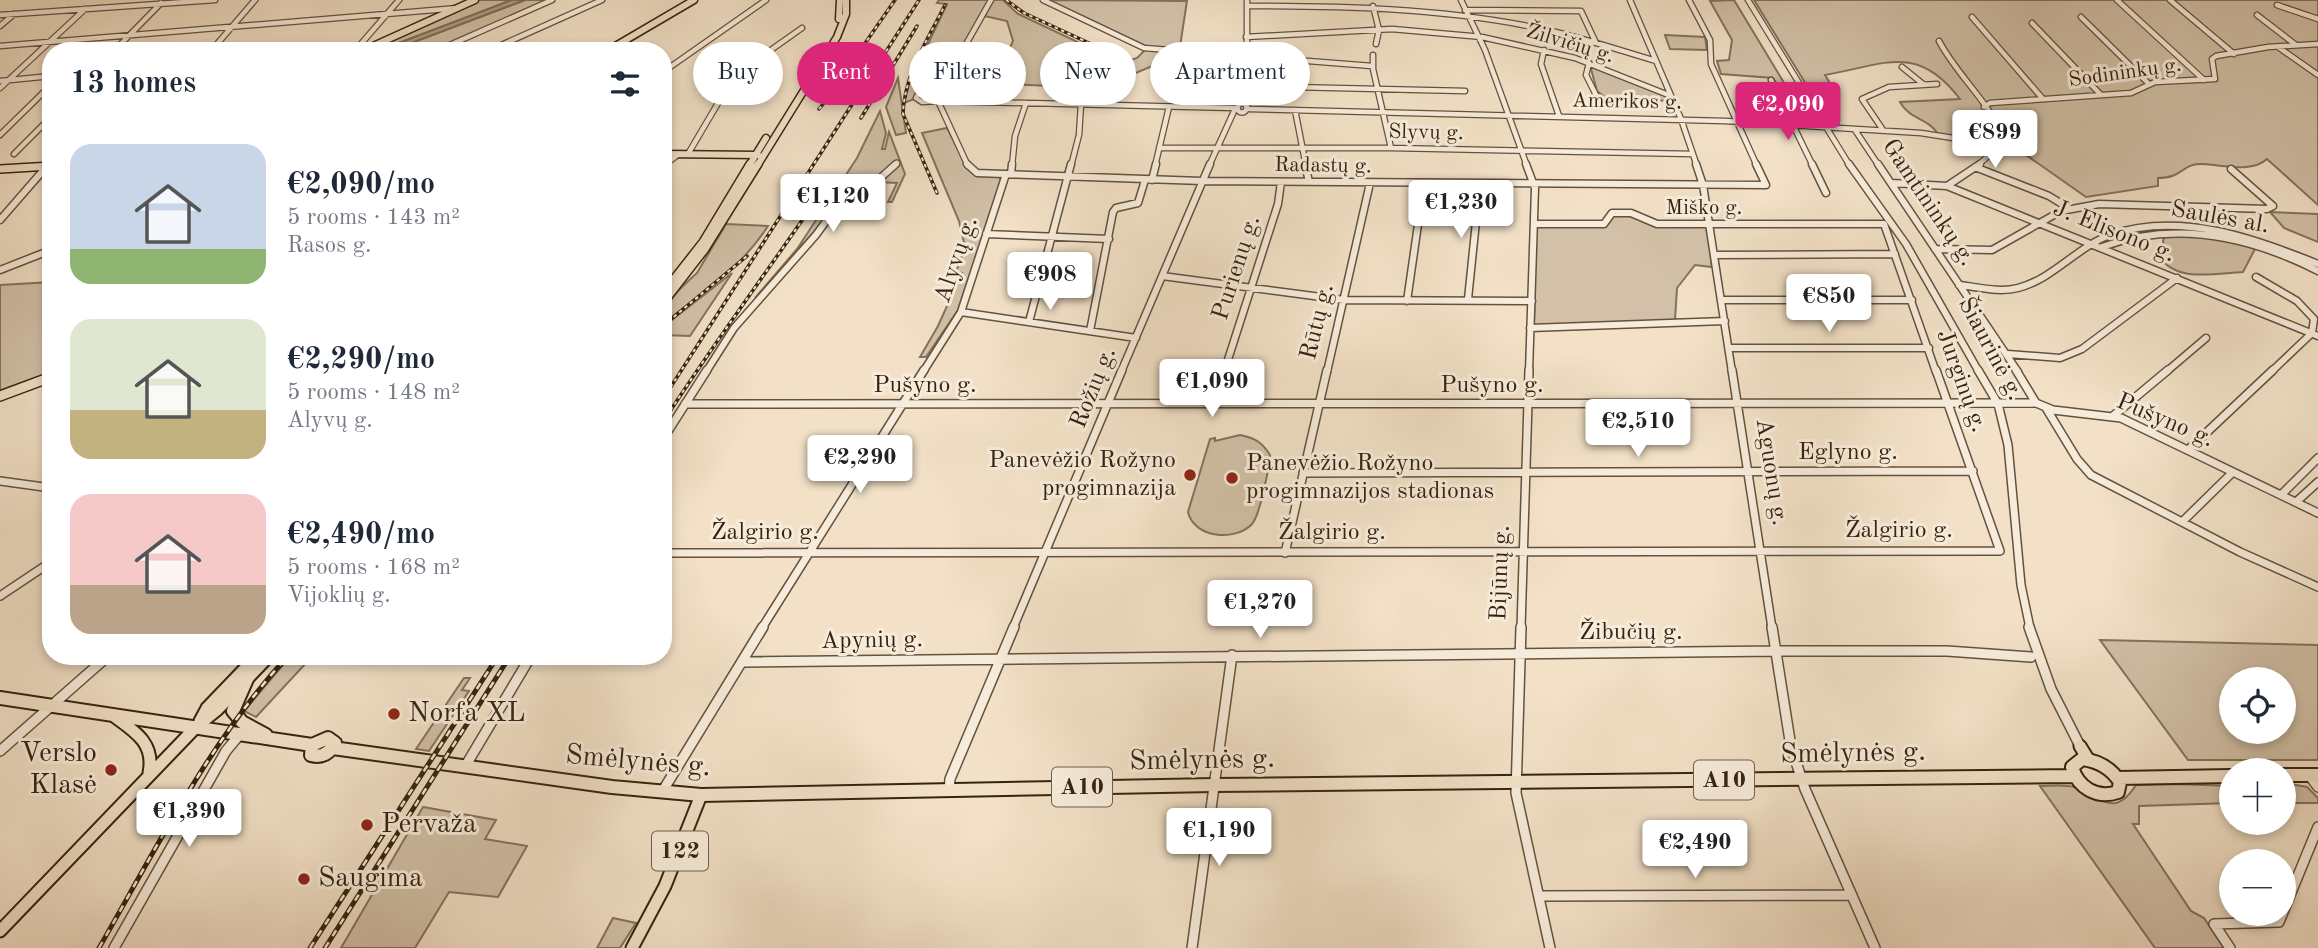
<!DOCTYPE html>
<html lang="en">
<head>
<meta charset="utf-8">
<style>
	body { margin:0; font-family:"Old Standard TT",serif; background:#f6f6f7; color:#1f2937; height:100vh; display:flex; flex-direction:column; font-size:26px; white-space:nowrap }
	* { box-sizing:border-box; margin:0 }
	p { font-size:23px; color:#747a83 }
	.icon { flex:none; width:38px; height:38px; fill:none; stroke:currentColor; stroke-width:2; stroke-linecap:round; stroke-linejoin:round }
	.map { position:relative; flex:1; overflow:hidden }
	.side { position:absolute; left:42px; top:42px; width:630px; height:623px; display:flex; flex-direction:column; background:#fff; border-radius:28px; box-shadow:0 4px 10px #0003 }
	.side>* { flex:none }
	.top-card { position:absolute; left:693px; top:42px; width:665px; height:63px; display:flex; gap:14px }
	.fabs { position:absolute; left:2219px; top:667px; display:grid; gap:14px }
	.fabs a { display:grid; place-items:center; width:77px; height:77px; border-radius:50%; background:#fff; box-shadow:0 4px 10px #0003; font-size:35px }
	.price { position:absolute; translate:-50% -60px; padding:0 16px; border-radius:7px; background:#fff; color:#222; font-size:23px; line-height:46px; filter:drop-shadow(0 2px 4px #0008) }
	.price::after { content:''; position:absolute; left:50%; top:42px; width:21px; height:16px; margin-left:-10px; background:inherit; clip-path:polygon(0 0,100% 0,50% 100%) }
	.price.active { background:#db2777; color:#fff }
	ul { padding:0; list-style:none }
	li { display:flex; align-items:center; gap:21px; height:175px; padding:0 28px }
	li span { display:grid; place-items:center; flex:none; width:196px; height:140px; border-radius:21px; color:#555 }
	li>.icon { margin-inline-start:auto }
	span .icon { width:84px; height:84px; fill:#fffc; stroke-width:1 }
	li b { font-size:30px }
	h2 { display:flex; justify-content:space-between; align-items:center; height:84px; padding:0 28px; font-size:30px }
	.chip { padding:0 24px; border-radius:32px; background:#fff; box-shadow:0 4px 10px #0003; font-size:24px; line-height:63px }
	.chip.active { background:#db2777; color:#fff }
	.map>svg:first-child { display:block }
	.green { fill:#d2c1a8; stroke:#84725c; stroke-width:2; fill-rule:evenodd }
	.water { fill:#b2a088; stroke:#806e58; stroke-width:2 }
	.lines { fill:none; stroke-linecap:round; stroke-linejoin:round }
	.minor-far3-casing { stroke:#64523d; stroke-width:7 }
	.minor-far2-casing { stroke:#64523d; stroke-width:9 }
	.minor-far1-casing { stroke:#64523d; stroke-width:10 }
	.minor-casing { stroke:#64523d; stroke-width:12 }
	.major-far3-casing { stroke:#35230f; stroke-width:9 }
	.major-far2-casing { stroke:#35230f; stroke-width:10 }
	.major-far1-casing { stroke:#35230f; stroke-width:12 }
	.major-casing { stroke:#35230f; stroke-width:15 }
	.highway-casing { stroke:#35230f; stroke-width:16 }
	.minor-far3 { stroke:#f7ecdb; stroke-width:4.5 }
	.minor-far2 { stroke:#f7ecdb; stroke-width:6 }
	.minor-far1 { stroke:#f7ecdb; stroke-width:7 }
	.minor { stroke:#f7ecdb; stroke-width:9 }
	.major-far3 { stroke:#f2e1c7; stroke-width:6 }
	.major-far2 { stroke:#f2e1c7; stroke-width:7 }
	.major-far1 { stroke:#f2e1c7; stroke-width:9 }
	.major { stroke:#f2e1c7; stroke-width:11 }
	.highway { stroke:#f2e1c7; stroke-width:12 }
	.rail-far1-casing { stroke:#35230f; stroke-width:3.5 }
	.rail-casing { stroke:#35230f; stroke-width:5 }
	.rail-far1 { stroke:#f7ecdb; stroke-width:2; stroke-dasharray:3.5; stroke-linecap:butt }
	.rail { stroke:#f7ecdb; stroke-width:2.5; stroke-dasharray:7; stroke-linecap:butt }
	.poi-dot { fill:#8f2418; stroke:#f7ecdb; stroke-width:2.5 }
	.labels { text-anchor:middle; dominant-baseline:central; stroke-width:6; stroke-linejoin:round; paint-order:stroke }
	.far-street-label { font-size:21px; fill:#35230f; stroke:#f7ecdb }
	.shield { fill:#f7ecdb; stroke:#6f5f4c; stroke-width:2 }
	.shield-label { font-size:23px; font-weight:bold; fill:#35230f }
	.street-label { font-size:24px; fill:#35230f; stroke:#f7ecdb }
	.poi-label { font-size:24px; fill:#35230f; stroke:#f7ecdb; text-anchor:end }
	.near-poi-label { font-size:28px; fill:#35230f; stroke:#f7ecdb; text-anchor:start }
	.near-street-label { font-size:28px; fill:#35230f; stroke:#f7ecdb }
</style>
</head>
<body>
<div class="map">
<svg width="2318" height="948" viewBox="0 0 2318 948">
	<rect width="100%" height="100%" fill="#f2e1c7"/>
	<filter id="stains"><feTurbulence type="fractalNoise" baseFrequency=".00286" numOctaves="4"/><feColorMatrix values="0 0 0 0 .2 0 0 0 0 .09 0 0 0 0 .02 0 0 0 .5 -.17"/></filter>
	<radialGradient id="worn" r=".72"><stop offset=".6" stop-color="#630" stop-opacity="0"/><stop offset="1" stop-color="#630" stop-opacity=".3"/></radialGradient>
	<path class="green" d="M478,0H512L378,51H366Z
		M525,0H552L436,51H390Z
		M939,0H1003L1018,14L1122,63L1137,58L1148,47L1049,0L1187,1L1179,53L1217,56L1219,94H1206L1199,87L1172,86L1175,65L1157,64L1100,88L957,82L948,100H938L949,74L926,73L914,99L904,103L909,84L947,4L937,3ZM980,15L1007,21L1013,41L1003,65L955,62Z
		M1734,0L1792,96L1785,97L1773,78L1721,74L1717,61L1729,60L1732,40L1710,1Z
		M1754,0H2318V205L2267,159C2251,174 2219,164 2200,164C2182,164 2183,178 2158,178V186L2086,197L2019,150L1991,141L1938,134C1928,118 1909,119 1900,102L1960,99C1917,42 1884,65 1825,75L1831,85L1817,91L1809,89Z
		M1665,35L1705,37L1707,50L1670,49Z
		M1593,67L1667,96L1670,101L1606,98L1597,91L1591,69Z
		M898,78L906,133L896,135L886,107Z
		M880,111L886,133L882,149H885L889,132L905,174L892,202H888L897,183L878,182L850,191L755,298L797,249L857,158Z
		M947,128L969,170L998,176L1001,180L958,310L926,357H920L938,326L962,273L956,272L965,247L959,221L922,133Z
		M2270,212L2318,214V242L2284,228Z
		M1619,213L1645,220L1707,225L1712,267L1695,265L1677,288L1675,320L1614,324L1534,325L1536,225H1607L1613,215Z
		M726,224L768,226C741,268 702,294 663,323C663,302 683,286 697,273Z
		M2157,227L2200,230L2256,247L2243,272C2217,273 2176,283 2160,257L2165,253L2163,241L2166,231C2152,232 2101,246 2095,242L2110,236Z
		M732,273L690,336L663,335V327Z
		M51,282V288L46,293H51V375L0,394V285Z
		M1240,435C1255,438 1262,442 1270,455C1269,468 1260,515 1252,524C1235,542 1194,538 1188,512L1210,439L1215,438V441Z
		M2100,640L2318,645V760H2188ZM2231,679H2284V732H2231Z
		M289,658L308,661L256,717L244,711Z
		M464,678H470L462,690L469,691L429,751L416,749Z
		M2284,783L2307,787L2318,798V803H2284Z
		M2176,784L2231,786V803L2139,806V824H2133L2191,911L2204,918L2224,948H2155L2040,786C2050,786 2064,784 2074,787C2102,797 2114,819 2136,785Z
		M423,807L496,820L485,839L527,846L498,897L449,892L415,948H341Z
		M613,918L636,923L620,948H597Z"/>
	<path class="water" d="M512,0H525L390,51H378Z"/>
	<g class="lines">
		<g class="minor-far3-casing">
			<path id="minor-far3" d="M1043,0L1144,48L1372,66
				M1247,0V106
				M1461,0L1485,50L1527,166
				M1630,0L1681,119L1697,166
				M1689,0L1710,40L1711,64L1757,166
				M1748,0L1850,166
				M2117,0L2204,80
				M2170,0L2234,54
				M2277,5L2318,19
				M1247,6C1343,6 1439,8 1533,27C1575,35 1615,49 1656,61
				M1373,6L1379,30L1376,44
				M1465,10L1581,11L1596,43
				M0,15L215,0
				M2257,15L2296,45
				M1972,17L2043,99
				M2081,17L2149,84
				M2032,23L2101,95
				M0,26L14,14
				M1246,37L1392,29L1482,37L1575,58L1671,96
				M1939,41C1958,77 1991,103 2005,141L1977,166
				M0,46L458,8
				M2278,47L2318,75
				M365,49L360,45L399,0
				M1544,50L1541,64L1559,116
				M114,51L161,3
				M211,51L255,0
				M436,51L552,0
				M488,51L602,0
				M1373,55V69L1391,148
				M1589,63L1586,75L1599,101
				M1902,67L1923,84
				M663,72L766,0
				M1771,80L1813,166
				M0,81L51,76
				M1246,86L1465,91
				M0,88L85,9
				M938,101L1235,108
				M1237.5 108a4.5 4.5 0 1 1 9 0a4.5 4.5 0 1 1-9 0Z
				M1984,107L1990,103L2131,93L2155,82L2215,79L2212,59L2216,56L2268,47L2318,44
				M1249,109L1725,121L1921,133L2004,146
				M1295,110L1306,166
				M1855,130L1879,166
				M1883,130L1862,99L1889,87L1937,84
				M0,135L51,85
				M1159,148H1391L1693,154
				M14,154L51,117
				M688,154L734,76L802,28
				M663,166L679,154
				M894,166L897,163
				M968,166L938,101L922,102L916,98L930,71L956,62L991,0
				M1012,166L1015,136L1026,103
				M1071,166L1079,135L1081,104
				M1155,166L1169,107
				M1209,166L1235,109"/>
		</g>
		<g class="minor-far2-casing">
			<path id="minor-far2" d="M967,164L977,173L1202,181L1766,185L1756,164
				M1305,164L1309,182
				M1526,164L1535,188L1529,372
				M1696,164L1703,185L1732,372
				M1812,164L1826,193
				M1849,164L1906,244L1979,372
				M1878,164L2018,372
				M663,166L666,164
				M1975,167L2049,196L2070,209
				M2231,169L2273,206
				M1011,174L1012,164
				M1152,180L1156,164
				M1892,183L1947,186L2318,336
				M1947,186L1980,164
				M0,220L47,166
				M1534,224H1604L1612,213H1631L1657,224H1884L1936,372
				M986,234L1109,239
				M2102,247C2176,220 2249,236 2318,271
				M1935,249L1992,250L2061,211L2099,204L2267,209L2273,206
				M1714,255L1895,254
				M0,270L51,250
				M1162,276L1344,300L1532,301
				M2256,277L2297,301L2314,319L2312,333L2271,372
				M1959,285C1978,287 1999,293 2018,288C2053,279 2077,247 2110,235C2179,211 2254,238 2318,264
				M1468,299L1480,183
				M1721,300H1912
				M1407,301L1424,183
				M961,312L1136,338
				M1029,322L1071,164
				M1530,328L1725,321
				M1090,331L1113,212L1116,208L1138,203L1145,180
				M1729,348H1929
				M2008,354L2060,358L2082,349L2177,278
				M706,372L734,328L816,235L848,191L877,181L896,164
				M923,372L961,312L1006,174
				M1121,372L1210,164
				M1224,372L1278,204L1281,182
				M1327,372L1370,183
				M2166,372L2206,338"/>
		</g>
		<g class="minor-far1-casing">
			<path id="minor-far1" d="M1732,370L1772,628
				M1978,370L1998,404L2008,445L2021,585L2030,628
				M2016,370L2036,403
				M685,404L2036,403L2053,410L2121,418L2318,513
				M1213,406L1225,370
				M2046,408L2077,459L2091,475L2240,552L2318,587
				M2113,416L2168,370
				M663,439L707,370
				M2188,450L2273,370
				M1303,473L1973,471
				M0,481L51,488
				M2281,495L2318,458
				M2296,502L2318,482
				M2182,522L2233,472
				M663,553L2000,551L1936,370
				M1285,553L1327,370
				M0,596L51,562
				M762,628L924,370
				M1013,628L1122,370
				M1521,628L1529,370"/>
		</g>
		<g class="minor-casing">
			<path id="minor" d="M1521,627L1516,793L1550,948
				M1772,627L1791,747L1805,789L1875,948
				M2029,627L2051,689L2080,746
				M743,662L1777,651H1947L2031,657
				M0,751L108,656
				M466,765L531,656
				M2309,775L2318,787
				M949,790L950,779L1014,627
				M662,792L763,627
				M1539,896L1852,895
				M114,948L226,751L241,733
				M1192,948L1232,655
				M2230,948L2214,924L2279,922L2318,827"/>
		</g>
		<g class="major-far3-casing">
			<path id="major-far3" d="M839,19L840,0
				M362,51L475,0
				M607,51L694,0
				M663,154L758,155
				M749,166L766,138
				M757,166L837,37L846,14V0"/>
		</g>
		<g class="major-far2-casing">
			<path id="major-far2" d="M0,169L51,166
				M663,293L703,242L750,164
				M663,303L705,249L758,164"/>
		</g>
		<g class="major-far1-casing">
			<path id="major-far1" d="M0,396L51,377"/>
		</g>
		<g class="major-casing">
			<path id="major" d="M115,717C136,732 155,744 149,773
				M200,721L207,708L257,656
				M2080,746L2088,759
				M0,931L197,726L217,710L269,656
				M632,948L665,886L701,795"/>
		</g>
		<g class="highway-casing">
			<path id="highway" d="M247,679L233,711L242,722L266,735
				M0,698L312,745
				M328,738L335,743C330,753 322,758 311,755L312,745Z
				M333,748L612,787L701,795L1214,785L2074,776
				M2082,759C2099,761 2111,768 2120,782L2118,792C2097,799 2078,788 2072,767Z
				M2284,775H2318
				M2118,778L2231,776"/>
		</g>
		<use href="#minor-far3" class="minor-far3"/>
		<use href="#minor-far2" class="minor-far2"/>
		<use href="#minor-far1" class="minor-far1"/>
		<use href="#minor" class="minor"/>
		<use href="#major-far3" class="major-far3"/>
		<use href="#major-far2" class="major-far2"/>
		<use href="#major-far1" class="major-far1"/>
		<use href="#major" class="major"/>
		<use href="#highway" class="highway"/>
		<g class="rail-far1-casing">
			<path id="rail-far1" d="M1006,0L1024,13L1117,56
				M859,52L895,0
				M819,109L837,87L877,54
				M861,118L917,26
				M937,193L903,114C904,75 928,39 945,5
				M663,326L747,256
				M663,399L919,0
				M663,422C715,341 773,264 827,184"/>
		</g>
		<g class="rail-casing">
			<path id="rail" d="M99,948C156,849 210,740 288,656
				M310,948L498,656
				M325,948L510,656"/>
		</g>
		<use href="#rail-far1" class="rail-far1"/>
		<use href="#rail" class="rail"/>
	</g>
	<g class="poi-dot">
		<circle cx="1190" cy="475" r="7"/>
		<circle cx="1232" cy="478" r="7"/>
		<circle cx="394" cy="714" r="7"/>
		<circle cx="111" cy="770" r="7"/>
		<circle cx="367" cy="825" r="7"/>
		<circle cx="304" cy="879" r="7"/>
	</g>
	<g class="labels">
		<g class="far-street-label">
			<text transform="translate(1570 44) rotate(17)">Žilvičių g.</text>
			<text transform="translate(2125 73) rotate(-8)">Sodininkų g.</text>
			<text transform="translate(1627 102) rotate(1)">Amerikos g.</text>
			<text transform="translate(1426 133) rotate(1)">Slyvų g.</text>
			<text transform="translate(1323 166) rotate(1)">Radastų g.</text>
			<text x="1704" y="208">Miško g.</text>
		</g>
		<g class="shield">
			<rect x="1694" y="760.5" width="60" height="39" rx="5"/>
			<rect x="1052" y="767.5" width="60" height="39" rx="5"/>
			<rect x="652" y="831.5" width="56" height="39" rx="5"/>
		</g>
		<g class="shield-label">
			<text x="1724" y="780">A10</text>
			<text x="1082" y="787">A10</text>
			<text x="680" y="851">122</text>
		</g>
		<g class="street-label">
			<text transform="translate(1928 203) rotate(56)">Gamtininkų g.</text>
			<text transform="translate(2220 218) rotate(10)">Saulės al.</text>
			<text transform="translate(2114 232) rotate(22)">J. Elisono g.</text>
			<text transform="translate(957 260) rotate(-71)">Alyvų g.</text>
			<text transform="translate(1237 268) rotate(-72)">Purienų g.</text>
			<text transform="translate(1318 322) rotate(-76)">Rūtų g.</text>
			<text transform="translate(1990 349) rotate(62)">Šiaurinė g.</text>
			<text transform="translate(1961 381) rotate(70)">Jurginų g.</text>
			<text x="925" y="386">Pušyno g.</text>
			<text x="1492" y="386">Pušyno g.</text>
			<text transform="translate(1094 388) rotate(-68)">Rožių g.</text>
			<text transform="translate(2165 421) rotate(23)">Pušyno g.</text>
			<text x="1848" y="453">Eglyno g.</text>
			<text transform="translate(1771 472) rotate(81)">Aguonų g.</text>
			<text x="1899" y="531">Žalgirio g.</text>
			<text x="765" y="533">Žalgirio g.</text>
			<text x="1332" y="533">Žalgirio g.</text>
			<text transform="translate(1501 573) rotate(-88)">Bijūnų g.</text>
			<text x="1631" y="633">Žibučių g.</text>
			<text transform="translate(872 641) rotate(-1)">Apynių g.</text>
		</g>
		<g class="poi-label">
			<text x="1176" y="461">Panevėžio Rožyno<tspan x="1176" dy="28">progimnazija</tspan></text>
			<text x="1246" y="464" text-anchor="start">Panevėžio Rožyno<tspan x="1246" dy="28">progimnazijos stadionas</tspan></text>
		</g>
		<g class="near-poi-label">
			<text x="408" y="714">Norfa XL</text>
			<text x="97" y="754" text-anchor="end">Verslo<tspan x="97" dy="32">Klasė</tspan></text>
			<text x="381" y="825">Pervaža</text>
			<text x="318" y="879">Saugima</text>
		</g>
		<g class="near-street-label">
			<text transform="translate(1853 754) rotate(-1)">Smėlynės g.</text>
			<text transform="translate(1202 761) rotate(-1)">Smėlynės g.</text>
			<text transform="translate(638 762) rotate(5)">Smėlynės g.</text>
		</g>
	</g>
	<rect width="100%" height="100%" filter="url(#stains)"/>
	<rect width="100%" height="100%" fill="url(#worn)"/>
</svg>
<div class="fabs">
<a><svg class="icon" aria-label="locate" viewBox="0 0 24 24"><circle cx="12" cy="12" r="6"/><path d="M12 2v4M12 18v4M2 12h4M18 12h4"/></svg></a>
<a>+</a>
<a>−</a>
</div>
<b class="price active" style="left:1788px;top:142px">€2,090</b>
<b class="price" style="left:1995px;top:170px">€899</b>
<b class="price" style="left:833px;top:234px">€1,120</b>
<b class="price" style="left:1461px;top:240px">€1,230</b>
<b class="price" style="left:1050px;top:312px">€908</b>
<b class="price" style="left:1829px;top:334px">€850</b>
<b class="price" style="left:1212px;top:419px">€1,090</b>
<b class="price" style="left:1638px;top:459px">€2,510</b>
<b class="price" style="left:860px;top:495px">€2,290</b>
<b class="price" style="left:1260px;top:640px">€1,270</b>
<b class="price" style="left:189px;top:849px">€1,390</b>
<b class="price" style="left:1219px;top:868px">€1,190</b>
<b class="price" style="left:1695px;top:880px">€2,490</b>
<div class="top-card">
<a class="chip">Buy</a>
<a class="chip active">Rent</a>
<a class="chip">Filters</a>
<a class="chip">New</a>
<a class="chip">Apartment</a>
</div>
<section class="side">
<h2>13 homes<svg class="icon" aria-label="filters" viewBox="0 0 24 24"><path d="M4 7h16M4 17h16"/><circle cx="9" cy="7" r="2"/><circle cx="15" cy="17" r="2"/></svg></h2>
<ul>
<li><span style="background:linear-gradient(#c9d6e8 75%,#8fb573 0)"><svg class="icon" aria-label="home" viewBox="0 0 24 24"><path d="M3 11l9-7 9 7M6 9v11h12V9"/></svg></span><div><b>€2,090/mo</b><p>5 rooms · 143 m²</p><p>Rasos g.</p></div></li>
<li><span style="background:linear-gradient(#dfe7d0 65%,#c2b280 0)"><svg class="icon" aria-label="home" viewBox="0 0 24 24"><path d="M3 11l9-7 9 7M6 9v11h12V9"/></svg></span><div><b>€2,290/mo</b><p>5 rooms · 148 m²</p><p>Alyvų g.</p></div></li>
<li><span style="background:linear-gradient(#f6c9c9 65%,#b9a48a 0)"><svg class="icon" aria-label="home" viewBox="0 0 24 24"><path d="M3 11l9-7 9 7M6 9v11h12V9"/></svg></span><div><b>€2,490/mo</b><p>5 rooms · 168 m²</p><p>Vijoklių g.</p></div></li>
</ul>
</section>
</div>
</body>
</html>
